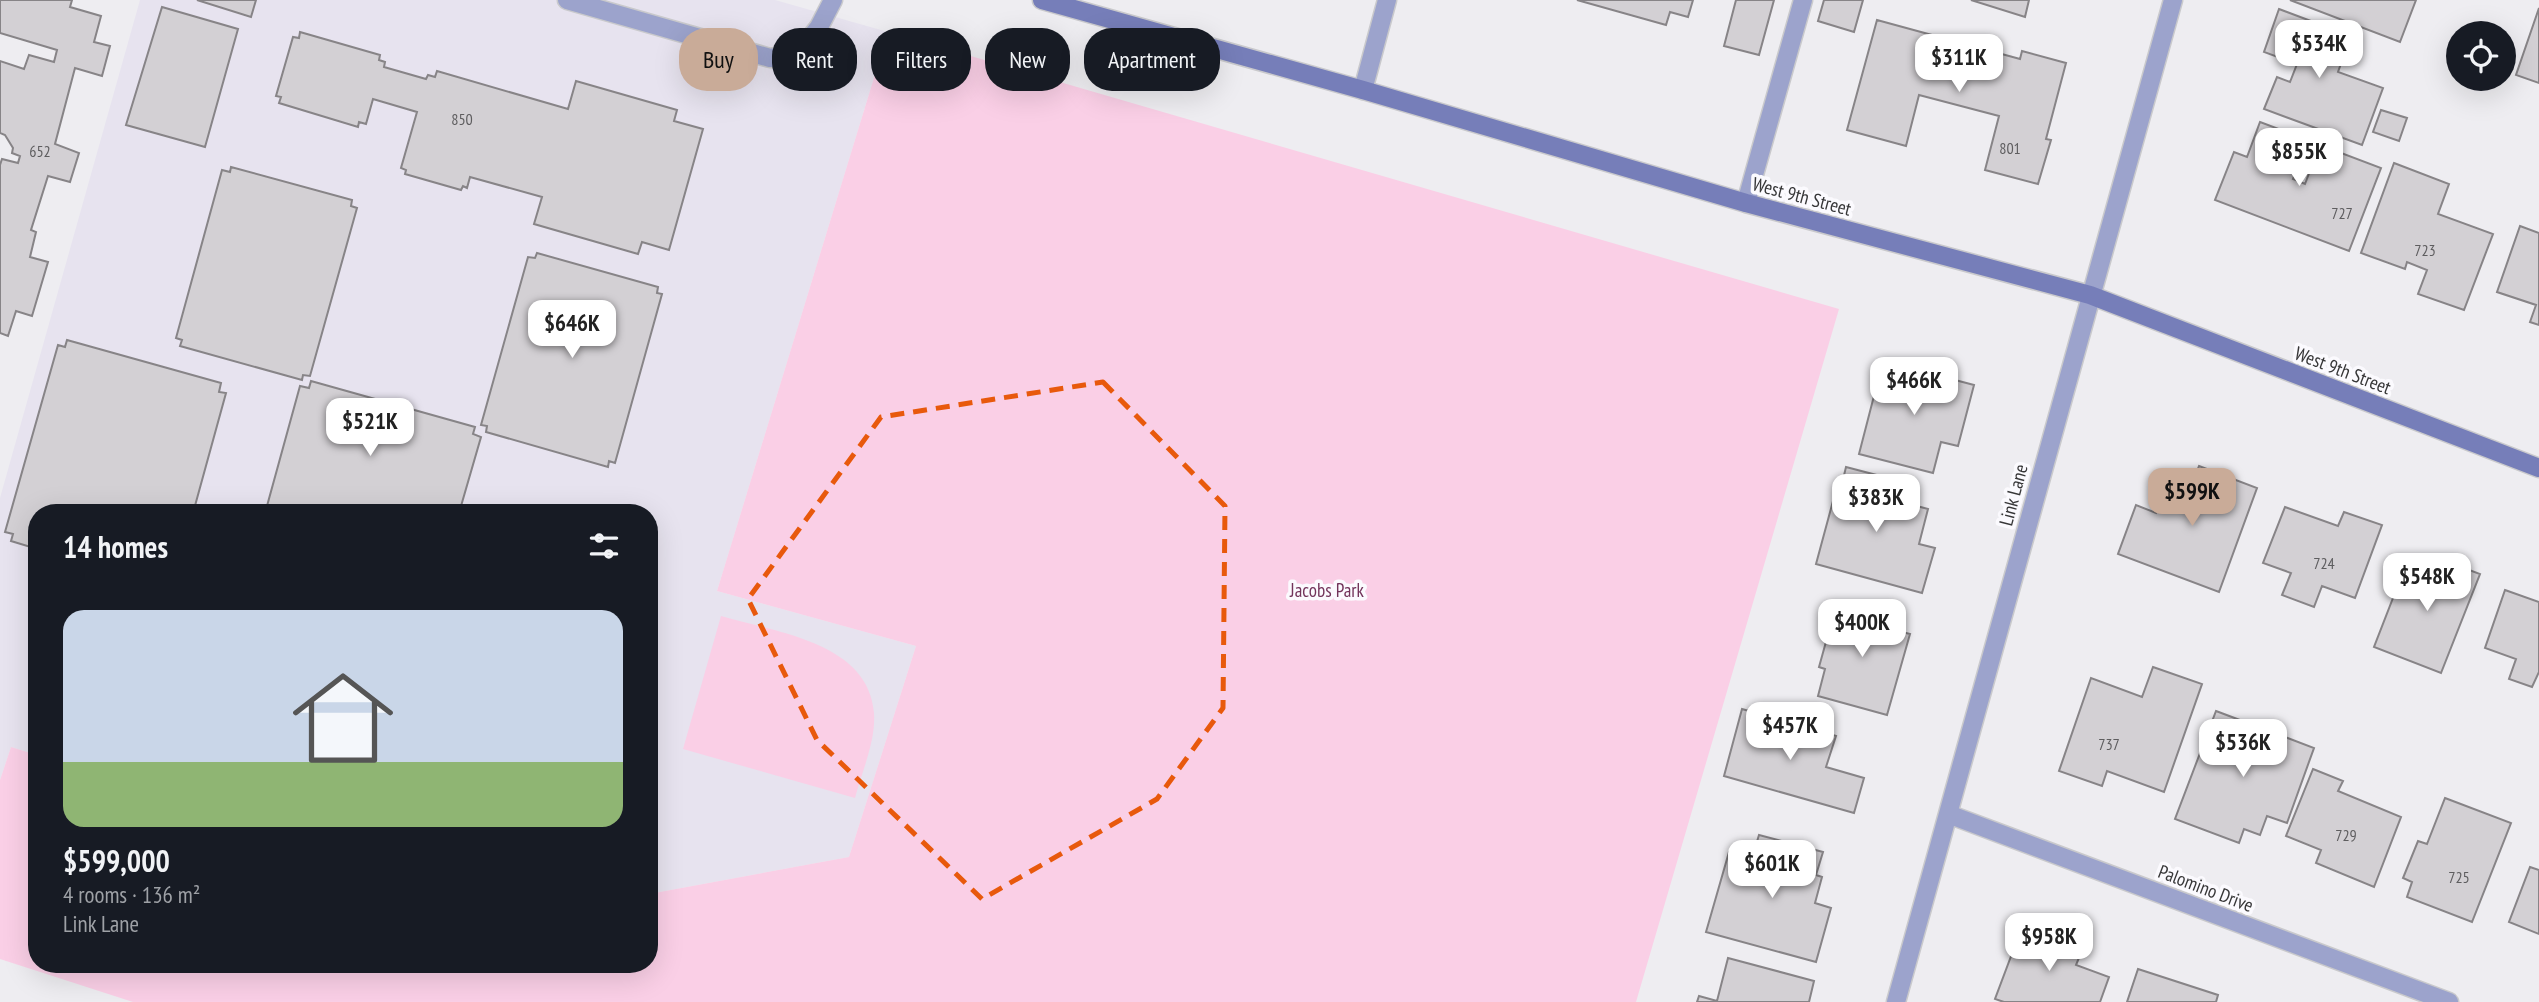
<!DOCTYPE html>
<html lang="en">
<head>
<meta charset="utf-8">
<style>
	body { margin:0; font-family:"PT Sans Narrow",sans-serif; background:#242831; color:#f1f3f6; height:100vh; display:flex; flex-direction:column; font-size:26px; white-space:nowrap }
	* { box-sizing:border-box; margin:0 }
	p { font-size:23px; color:#9ea1a6 }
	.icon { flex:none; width:38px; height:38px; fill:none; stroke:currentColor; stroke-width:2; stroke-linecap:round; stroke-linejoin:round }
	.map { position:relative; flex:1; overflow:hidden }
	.sheet { position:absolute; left:28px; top:504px; width:630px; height:469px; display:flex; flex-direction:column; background:#171b24; border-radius:28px; box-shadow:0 7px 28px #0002 }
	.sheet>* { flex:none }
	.guide { position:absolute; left:679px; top:28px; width:665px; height:63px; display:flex; gap:14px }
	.tools { position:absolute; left:2446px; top:21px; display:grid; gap:14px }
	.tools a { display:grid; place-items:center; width:70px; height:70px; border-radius:50%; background:#171b24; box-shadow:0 7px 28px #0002; font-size:35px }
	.price { position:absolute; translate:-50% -60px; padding:0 16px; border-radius:14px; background:#fff; color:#222; font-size:23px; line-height:46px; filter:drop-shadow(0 2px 4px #0008) }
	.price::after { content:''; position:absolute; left:50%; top:42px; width:21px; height:16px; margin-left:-10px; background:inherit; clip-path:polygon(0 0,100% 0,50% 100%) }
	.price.active { background:#c9ab98; color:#111 }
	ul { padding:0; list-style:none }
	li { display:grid; align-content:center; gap:14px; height:371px; padding:0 35px }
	li span { display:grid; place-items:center; height:217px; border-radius:21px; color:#555 }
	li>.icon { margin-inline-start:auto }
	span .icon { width:126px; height:126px; fill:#fffc; stroke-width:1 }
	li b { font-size:30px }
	h2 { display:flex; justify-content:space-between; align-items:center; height:84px; padding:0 35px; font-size:30px }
	.chip { padding:0 24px; border-radius:28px; background:#171b24; box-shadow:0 7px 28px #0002; font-size:24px; line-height:63px }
	.chip.active { background:#c9ab98; color:#111 }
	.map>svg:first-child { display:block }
	.built { fill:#e7e3ef }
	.green { fill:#facfe6 }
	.building { fill:#d3d0d4; stroke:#878487; stroke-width:2 }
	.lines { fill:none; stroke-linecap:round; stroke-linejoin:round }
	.lane-casing { stroke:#c9c9cc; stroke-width:21 }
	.street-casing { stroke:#c9c9cc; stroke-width:21 }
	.secondary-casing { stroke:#c9c9cc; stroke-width:21 }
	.lane { stroke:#9ca3cc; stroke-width:18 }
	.street { stroke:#9ca3cc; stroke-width:18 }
	.secondary { stroke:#767eb9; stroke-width:18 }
	.marked { fill:none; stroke:#e8590c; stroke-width:5; stroke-dasharray:14 9; stroke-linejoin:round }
	.labels { text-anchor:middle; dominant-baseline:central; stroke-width:7; stroke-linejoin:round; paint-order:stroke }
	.number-label { font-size:16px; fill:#5e5d5f }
	.street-label { font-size:19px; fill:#373738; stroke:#fbfafe }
	.park-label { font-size:19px; fill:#72335a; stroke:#fbfafe }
</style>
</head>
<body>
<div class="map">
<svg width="2539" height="1002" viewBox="0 0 2539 1002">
	<rect width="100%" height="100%" fill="#eeedf1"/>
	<path class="built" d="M140,0H775L888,32L717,591L916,646L849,857L649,894V513H37V755L11,747L0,780V498Z"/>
	<path class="green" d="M888,32L1839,309L1636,1002H133L0,959V780L11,747L37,755V964H649V894L849,857L916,646L717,591Z
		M721,616C775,632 869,642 874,713C876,741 862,771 855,798L683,749Z"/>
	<path class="building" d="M0,0H72L70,7L101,16L94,42L110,46L102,76L75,68L55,144L79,153L70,182L48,176L31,230L36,232L30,257L48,262L32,316L16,311L8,336L0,333V165L2,159L18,163L20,156L12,153L13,148L5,135L0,133V61L24,69L29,55L54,62L57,50L0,33Z
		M197,0H256L251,17Z
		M1577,0H1693L1688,17L1670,12L1666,25Z
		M1736,0H1774L1759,55L1724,46Z
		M1824,0H1863L1854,32L1818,21Z
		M1971,0H2029L2025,17Z
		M2290,0H2416L2400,42Z
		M162,7L238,29L205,147L126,125Z
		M2539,8V83L2516,75Z
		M2279,9L2351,36L2338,72L2383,88L2362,145L2264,109L2277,77L2290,82L2297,64L2264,52Z
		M1877,20L2020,59L2022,51L2066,63L2046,139L2051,140L2038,184L1985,170L1999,116L1919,95L1906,146L1847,130Z
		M300,32L380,55L379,60L385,62L384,67L426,79L428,75L435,77L437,71L568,109L576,81L677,110L674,121L703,129L669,250L642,242L638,254L534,224L542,197L470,177L467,188L463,186L461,190L405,174L406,170L401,168L417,112L373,99L366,124L359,122L358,127L279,103L281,97L276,96L293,37L299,38Z
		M2381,110L2407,118L2399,141L2373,132Z
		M2260,122L2308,140L2293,179L2305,184L2313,163L2329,169L2336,151L2381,168L2349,251L2215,200L2234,152L2247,157Z
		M2394,163L2449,184L2438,214L2493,234L2464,310L2418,294L2427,270L2407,262L2405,269L2361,253Z
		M231,167L352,200L351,206L357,208L310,376L303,375L302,380L180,346L182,340L176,338L222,170L230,172Z
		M2520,226L2539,233V325L2530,322L2536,305L2497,292Z
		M537,253L658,287L657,293L662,294L615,463L609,461L608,467L486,432L487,426L481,425L528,257L535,258Z
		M67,340L221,383L219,392L226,393L193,513H37V549L11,541L13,534L5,532L58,345L65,347Z
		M1883,361L1974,385L1958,446L1941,442L1933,473L1859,454Z
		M311,381L475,427L473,434L481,437L459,513H272L273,507L267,506L300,386L309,388Z
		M2199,466L2257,488L2219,592L2118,554L2136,505L2156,513L2172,471L2194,479Z
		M1846,467L1892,479L1887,498L1928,509L1919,544L1935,548L1922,593L1816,564L1836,490L1840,492Z
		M2285,507L2338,526L2344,512L2382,525L2355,598L2322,586L2314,607L2282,595L2291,573L2263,563Z
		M2432,556L2480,574L2441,673L2374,647L2407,562L2427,569Z
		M2505,590L2539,602V672L2532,687L2509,679L2516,659L2485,648Z
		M1837,602L1893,618L1890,629L1910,634L1887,715L1818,696L1825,669L1819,667Z
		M2153,667L2202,684L2164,792L2107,771L2102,786L2059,771L2091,678L2142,697Z
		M1742,709L1836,736L1826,767L1864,778L1854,813L1724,776Z
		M2216,711L2314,748L2287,823L2267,816L2260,835L2244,829L2239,843L2175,819Z
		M2313,769L2343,781L2338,791L2401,817L2374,887L2316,863L2321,850L2286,836Z
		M2445,798L2511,823L2472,922L2407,897L2412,882L2403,878L2418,841L2427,844Z
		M1759,835L1823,852L1816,875L1822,877L1815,903L1831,908L1816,962L1706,932L1729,852L1752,858Z
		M2530,867L2539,870V934L2509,922Z
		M2030,928L2083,948L2076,965L2109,977L2100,1002H2004L1995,999L2019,935L2026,938Z
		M1728,958L1814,981L1809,1002H1697L1699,996L1717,1001Z
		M2138,969L2218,995L2216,1002H2127Z"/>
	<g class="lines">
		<g class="lane-casing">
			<path id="lane" d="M567,0L770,58L798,54L819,27L833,0
				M1746,203L1803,0"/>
		</g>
		<g class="street-casing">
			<path id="street" d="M1363,90L1387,0
				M1948,814L2449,1002
				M1896,1002L2173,0"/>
		</g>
		<g class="secondary-casing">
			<path id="secondary" d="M1042,0L1363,90L1746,203L2090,295L2539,468"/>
		</g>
		<use href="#lane" class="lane"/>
		<use href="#street" class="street"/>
		<use href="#secondary" class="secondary"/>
	</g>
	<path class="marked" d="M1103,382L1225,506L1223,708L1157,799L982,899L817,740L748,599L881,417Z"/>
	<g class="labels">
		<g class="number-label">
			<text x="462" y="119">850</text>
			<text x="2010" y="148">801</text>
			<text x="40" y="151">652</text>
			<text x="2342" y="213">727</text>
			<text x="2425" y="250">723</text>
			<text x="2324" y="563">724</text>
			<text x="2109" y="744">737</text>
			<text x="2346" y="835">729</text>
			<text x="2459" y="877">725</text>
		</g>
		<g class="street-label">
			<text transform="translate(1802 196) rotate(15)">West 9th Street</text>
			<text transform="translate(2343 370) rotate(21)">West 9th Street</text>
			<text transform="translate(2013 495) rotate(-75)">Link Lane</text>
			<text transform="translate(2206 888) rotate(21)">Palomino Drive</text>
		</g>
		<g class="park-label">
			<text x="1327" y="590">Jacobs Park</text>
		</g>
	</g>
</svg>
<div class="tools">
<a><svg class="icon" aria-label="locate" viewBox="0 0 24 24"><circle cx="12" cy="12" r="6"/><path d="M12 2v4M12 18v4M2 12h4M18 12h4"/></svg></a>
</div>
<b class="price" style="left:2319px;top:80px">$534K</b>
<b class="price" style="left:1959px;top:94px">$311K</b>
<b class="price" style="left:2299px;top:188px">$855K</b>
<b class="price" style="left:572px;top:360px">$646K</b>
<b class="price" style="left:1914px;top:417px">$466K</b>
<b class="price" style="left:370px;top:458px">$521K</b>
<b class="price active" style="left:2192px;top:528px">$599K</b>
<b class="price" style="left:1876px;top:534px">$383K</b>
<b class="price" style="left:2427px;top:613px">$548K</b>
<b class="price" style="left:1862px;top:659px">$400K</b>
<b class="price" style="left:1790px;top:762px">$457K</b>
<b class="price" style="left:2243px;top:779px">$536K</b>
<b class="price" style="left:1772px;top:900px">$601K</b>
<b class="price" style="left:2049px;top:973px">$958K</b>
<div class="guide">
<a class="chip active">Buy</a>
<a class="chip">Rent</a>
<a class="chip">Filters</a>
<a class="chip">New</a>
<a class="chip">Apartment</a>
</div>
<section class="sheet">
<h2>14 homes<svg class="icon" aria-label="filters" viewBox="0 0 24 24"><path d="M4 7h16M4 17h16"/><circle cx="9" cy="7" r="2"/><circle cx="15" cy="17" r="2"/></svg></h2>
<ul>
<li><span style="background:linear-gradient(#c9d6e8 70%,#8fb573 0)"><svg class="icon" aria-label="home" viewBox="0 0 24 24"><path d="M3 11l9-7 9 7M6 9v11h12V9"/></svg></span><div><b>$599,000</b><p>4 rooms · 136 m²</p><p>Link Lane</p></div></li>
</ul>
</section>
</div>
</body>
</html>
